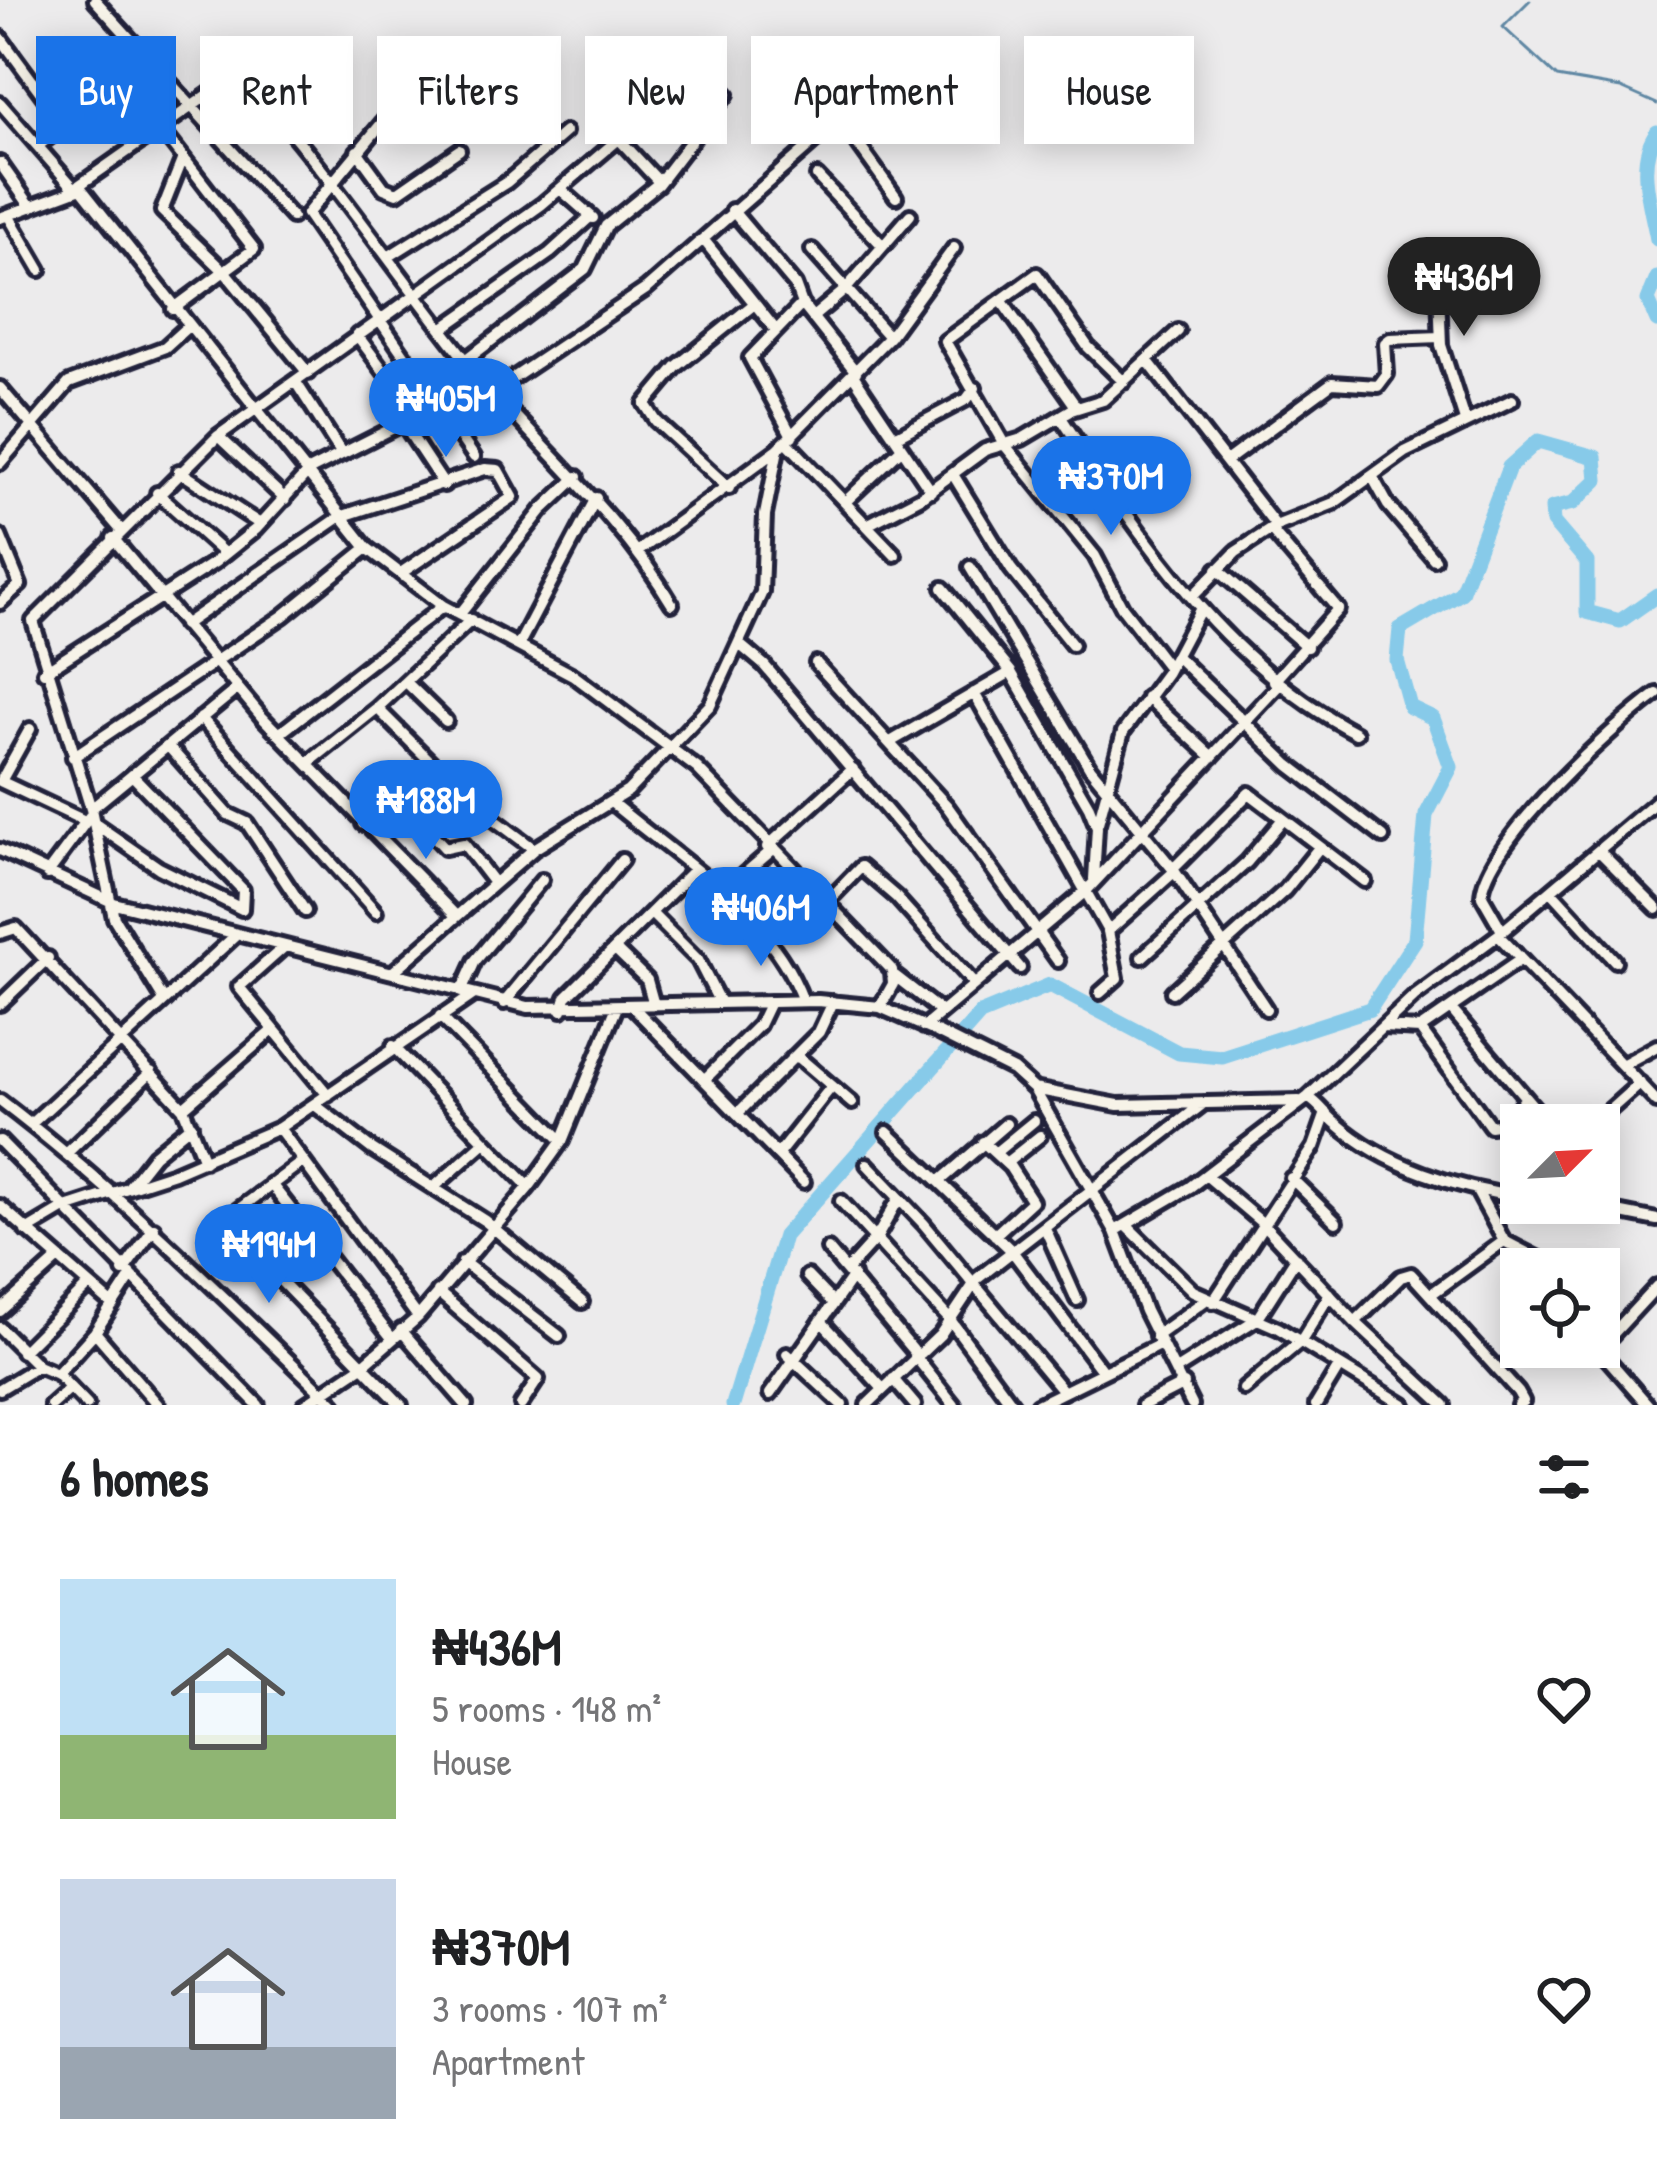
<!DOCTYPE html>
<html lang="en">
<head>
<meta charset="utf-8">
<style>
	body { margin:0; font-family:"Patrick Hand",sans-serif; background:#f6f6f6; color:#202124; height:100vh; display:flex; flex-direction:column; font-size:45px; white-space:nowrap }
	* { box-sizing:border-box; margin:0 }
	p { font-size:39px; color:#757577 }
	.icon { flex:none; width:66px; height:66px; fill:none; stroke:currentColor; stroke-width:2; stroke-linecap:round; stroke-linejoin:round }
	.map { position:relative; height:1405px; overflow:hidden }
	.side { display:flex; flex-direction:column; background:#fff; flex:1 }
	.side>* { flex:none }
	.top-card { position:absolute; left:36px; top:36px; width:1587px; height:108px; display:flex; gap:24px }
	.needle { width:78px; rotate:66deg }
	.tools { position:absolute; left:1500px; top:1104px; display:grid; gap:24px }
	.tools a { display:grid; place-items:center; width:120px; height:120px; border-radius:0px; background:#fff; box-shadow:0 6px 30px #0003; font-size:60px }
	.price { position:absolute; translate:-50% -102px; padding:0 27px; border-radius:42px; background:#1a73e8; color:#fff; font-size:39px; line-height:78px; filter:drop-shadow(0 3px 6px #0008) }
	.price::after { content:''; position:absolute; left:50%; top:72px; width:36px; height:27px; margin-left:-18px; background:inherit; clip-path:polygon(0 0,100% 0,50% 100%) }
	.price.current { background:#222; color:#fff }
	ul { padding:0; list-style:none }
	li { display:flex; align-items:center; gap:36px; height:300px; padding:0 60px }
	li span { display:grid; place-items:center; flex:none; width:336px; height:240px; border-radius:0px; color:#555 }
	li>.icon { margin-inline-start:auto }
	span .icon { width:144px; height:144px; fill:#fffc; stroke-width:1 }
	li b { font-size:51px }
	h2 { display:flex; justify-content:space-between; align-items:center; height:144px; padding:0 60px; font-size:51px }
	.chip { padding:0 42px; border-radius:0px; background:#fff; box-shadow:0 6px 30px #0003; font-size:42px; line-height:108px }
	.chip.current { background:#1a73e8; color:#fff }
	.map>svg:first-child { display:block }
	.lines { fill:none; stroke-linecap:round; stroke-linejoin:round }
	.stream { stroke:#5f87a3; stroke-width:3 }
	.river { stroke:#87cae9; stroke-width:15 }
	.street-casing { stroke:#22223b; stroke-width:20 }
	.street { stroke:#f7f3e8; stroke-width:10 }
</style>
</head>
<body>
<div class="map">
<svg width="1657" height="1405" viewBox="0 0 1657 1405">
	<rect width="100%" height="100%" fill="#ecebec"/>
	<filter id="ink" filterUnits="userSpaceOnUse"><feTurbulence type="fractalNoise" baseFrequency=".00833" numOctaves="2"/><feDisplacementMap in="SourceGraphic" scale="24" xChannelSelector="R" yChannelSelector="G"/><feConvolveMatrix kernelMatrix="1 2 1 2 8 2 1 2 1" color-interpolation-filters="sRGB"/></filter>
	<g filter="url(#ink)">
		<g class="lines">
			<path class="stream" d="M1530,0L1503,27L1557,77L1621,88L1657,104"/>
			<path class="river" d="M1657,132C1635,160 1651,207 1657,239
				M1657,278L1648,300L1657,321
				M733,1405L784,1236L980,1014L1050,985L1179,1053L1222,1057L1370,1009L1415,940L1426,815L1451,767L1433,718L1410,707L1397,660L1400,629L1461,593L1509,467L1538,441L1595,457L1597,480L1573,503L1552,508L1553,522L1587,562V612L1620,621L1657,595"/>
			<g class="street-casing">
				<path id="street" d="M95,0L292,217
					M0,37L66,127
					M410,89L307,214L474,457
					M0,103L74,188
					M161,129L254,249L173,309
					M619,139L659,182
					M39,145L150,61
					M357,151L384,188L397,193L459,150
					M183,158L162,211L225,272L308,373
					M0,163L31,207
					M817,176L883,246
					M78,186L235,76L243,77C325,165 390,265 465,359C533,443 616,509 672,604
					M560,189L593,218
					M732,210L795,285L802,304L856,372
					M8,215L40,270
					M0,218L81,188L367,548L443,606L573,675L697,768L892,970L893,984L880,1007
					M703,239L775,329
					M812,250L889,337
					M388,257L507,182L565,132
					M1438,265L1441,345L1465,420
					M1001,300L1077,408
					M814,316L845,290L910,215
					M442,329L550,253L591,216
					M357,335L415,413
					M466,360L585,269L606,226L658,184L727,94
					M1147,360L1276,526
					M853,375L931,491
					M295,381L342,454
					M1124,382L1088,347L1037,274L945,341L1004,444L1095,556L1122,607L1169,668
					M0,388L121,530
					M494,391L646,289L832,126H845L896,197
					M1062,419C1141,538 1226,665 1356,733
					M403,423L444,485
					M218,436L285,499
					M792,436L750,358L802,304
					M895,437L967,399L975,388
					M786,441L895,555
					M1229,459L1332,383L1378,386L1387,374L1385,343L1390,339L1440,337
					M0,463L69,383L165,347L187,327
					M179,471L260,524
					M954,476L1011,569L1072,645
					M1372,476L1388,505L1434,559
					M729,488L656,421L645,404L676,367L753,305
					M157,493L225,554
					M846,501L902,448
					M867,525L921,497L985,450L1022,439L1071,410L1103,400L1178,331
					M1271,530L1338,609L1274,681
					M0,536L20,585L0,603
					M113,538L262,717L456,916
					M640,550L778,449
					M970,567L1090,768L1173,869L1266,1009
					M1217,569L1307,647
					M943,588L1011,672L1089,807L1097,827L1094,879
					M1192,597L1236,552L1276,526L1334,503L1405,452L1512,400
					M460,614L542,510L577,477
					M184,625L340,517L485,469L498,470L513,497L401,573
					M519,644L596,498
					M739,644L764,665L1020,968
					M1176,656L1289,765L1383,837
					M816,663L947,806L1058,961
					M44,672L215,562L256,529L310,470L403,423L437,399
					M406,682L446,721
					M974,693L1108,931L1117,978L1100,993
					M1147,697L1212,757
					M377,708L471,802L534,849
					M201,718L376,912
					M279,734L443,606
					M892,741L1011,672
					M168,746L228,814L247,823L305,911
					M73,757L283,616L367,548
					M308,763L377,708L471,620
					M0,781L85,821
					M1,781L30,729
					M398,797L445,848L464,844L494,883
					M611,802C679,860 771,914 803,1001
					M91,809L238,688
					M94,823L159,868L242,909L243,890L132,775
					M1098,823L1123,732L1167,672L1201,608
					M363,824L434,769
					M767,847L853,769
					M0,850L114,903L528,1007L818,1001L880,1007L937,1032L1013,1070L1034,1089L1115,1231L1145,1311L1192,1405
					M1599,851L1657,909
					M1173,869L1249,793L1365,881
					M47,874L90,816
					M1551,891L1615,961
					M721,894L771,851
					M824,905L861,867L896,897L974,984
					M651,913L698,960L719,1001
					M751,919L763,916L802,882
					M1501,929L1482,896C1485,842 1613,726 1657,694
					M1108,931L1174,872
					M0,933L16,928L183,1108L204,1161
					M1498,935L1657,1102
					M284,947L239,987L328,1095
					M615,949L647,980L654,1005
					M1142,957L1247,862L1283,819
					M393,972L534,849L628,791L710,705L762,592L765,515L778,449L889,337L954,248
					M895,976L940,1011
					M461,992L475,961L542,880
					M1172,992L1285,890L1318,849
					M164,1000L114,918L91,809L33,621L218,436L541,205L627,132L674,78
					M504,1003L622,860
					M0,1004L48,958
					M633,1007L804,1182
					M1451,1009L1549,1125
					M562,1010L566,997L693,871
					M440,1016L562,1141
					M924,1027L1087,890L1279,685
					M1384,1027L1420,1029L1520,960
					M1420,1029L1490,1126L1505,1124L1526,1098
					M393,1046L529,1187
					M796,1055L852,1103
					M1622,1065L1657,1046
					M706,1078L759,1025L770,1002
					M1034,1089L1118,1105L1299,1101
					M1308,1097C1319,1104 1326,1115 1336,1123C1384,1166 1459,1189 1521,1197
					M0,1101C120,1192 226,1300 335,1405
					M315,1105L372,1149L485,1221L582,1302
					M183,1108L273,1030
					M739,1112L819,1032L833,1002
					M33,1122L235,936
					M1593,1125L1640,1083
					M279,1128L418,1317
					M887,1132L1012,1251L1103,1372
					M0,1141L258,1405
					M983,1142L1010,1167L1032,1201L995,1235
					M67,1153L151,1072
					M779,1153L832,1086
					M995,1153L1034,1121
					M302,1162L223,1221L401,1405
					M1006,1163L1040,1136
					M867,1164L924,1224L1063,1391
					M1207,1176L1261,1222L1355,1322L1444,1405
					M1291,1178L1336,1222
					M940,1181L1006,1124
					M271,1184L391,1337
					M128,1188L154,1155L191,1125
					M433,1188L485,1142
					M1477,1191L1504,1241L1558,1269
					M841,1201L951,1321L1013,1405
					M1572,1203L1657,1220
					M0,1206L113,1305
					M1126,1225L1193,1291L1278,1328L1404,1405
					M1045,1228L1077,1300
					M26,1231L63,1209L174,1173L279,1128L473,995
					M1115,1231L1190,1187L1308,1097L1414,997L1498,935L1657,801
					M828,1249L917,1355
					M463,1262L559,1336
					M847,1270L877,1237L899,1198
					M123,1271L154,1228
					M807,1276L833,1303
					M438,1292L538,1379L521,1405
					M1430,1295L1504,1241
					M1213,1302L1314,1147L1326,1113
					M0,1311L58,1259
					M1599,1313L1614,1328
					M821,1321L883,1389
					M1355,1322L1401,1277L1411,1274L1518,1392L1523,1401L1518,1405
					M0,1328L38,1366L57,1374
					M401,1330L466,1405
					M95,1332L158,1405
					M1156,1336L1207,1299
					M22,1352L89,1285
					M787,1354L842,1405
					M915,1356L954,1405
					M1176,1370L1257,1319L1296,1258
					M893,1379L915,1405
					M0,1389L38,1366
					M1244,1389L1301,1341L1330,1294
					M770,1394L853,1276
					M51,1405L70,1388
					M87,1405L57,1374L95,1332L130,1278
					M304,1405L361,1367L418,1317L529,1187L562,1141L616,1009
					M867,1405L940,1335L978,1278L1204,1103
					M1037,1405L1161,1344
					M1143,1405L1184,1384
					M1316,1405L1339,1367
					M1648,1405L1599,1349L1657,1286"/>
			</g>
			<use href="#street" class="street"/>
		</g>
	</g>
</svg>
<div class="tools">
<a><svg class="needle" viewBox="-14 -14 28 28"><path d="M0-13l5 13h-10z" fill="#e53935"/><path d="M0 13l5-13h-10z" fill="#757577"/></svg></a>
<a><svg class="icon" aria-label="locate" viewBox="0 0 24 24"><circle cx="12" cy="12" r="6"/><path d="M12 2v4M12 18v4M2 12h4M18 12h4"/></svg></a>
</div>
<b class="price current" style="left:1464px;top:339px">₦436M</b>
<b class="price" style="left:446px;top:460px">₦405M</b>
<b class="price" style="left:1111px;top:538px">₦370M</b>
<b class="price" style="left:426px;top:862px">₦188M</b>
<b class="price" style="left:761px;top:969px">₦406M</b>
<b class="price" style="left:269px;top:1306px">₦194M</b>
<div class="top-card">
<a class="chip current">Buy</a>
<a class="chip">Rent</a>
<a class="chip">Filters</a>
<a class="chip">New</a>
<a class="chip">Apartment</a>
<a class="chip">House</a>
</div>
</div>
<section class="side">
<h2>6 homes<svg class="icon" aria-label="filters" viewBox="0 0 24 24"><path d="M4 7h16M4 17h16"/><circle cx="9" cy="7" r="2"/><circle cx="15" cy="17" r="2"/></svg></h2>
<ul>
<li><span style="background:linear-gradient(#bfe0f5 65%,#8fb573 0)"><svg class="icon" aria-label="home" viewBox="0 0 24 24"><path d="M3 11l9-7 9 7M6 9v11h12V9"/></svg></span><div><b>₦436M</b><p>5 rooms · 148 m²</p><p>House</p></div><svg class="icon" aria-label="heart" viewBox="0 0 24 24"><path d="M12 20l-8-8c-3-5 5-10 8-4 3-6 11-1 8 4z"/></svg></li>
<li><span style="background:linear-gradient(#c9d6e8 70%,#9aa5b1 0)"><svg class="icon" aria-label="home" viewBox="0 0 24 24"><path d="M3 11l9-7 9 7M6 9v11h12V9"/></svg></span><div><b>₦370M</b><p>3 rooms · 107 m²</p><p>Apartment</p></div><svg class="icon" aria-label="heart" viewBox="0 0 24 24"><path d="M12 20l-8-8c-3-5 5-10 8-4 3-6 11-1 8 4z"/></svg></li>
</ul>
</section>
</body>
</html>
